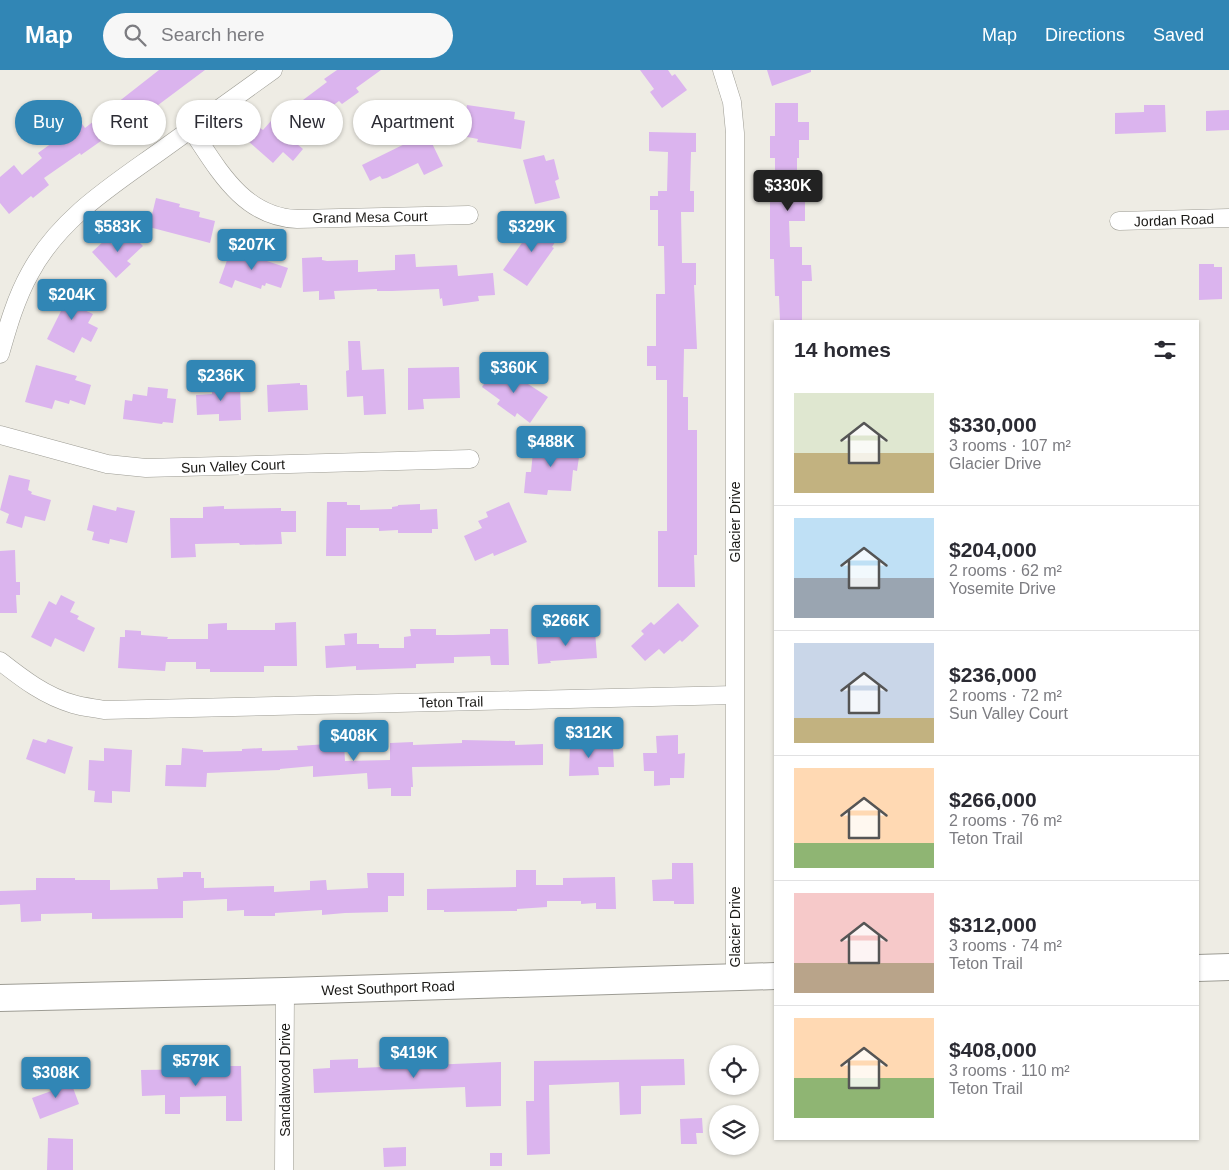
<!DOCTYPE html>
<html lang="en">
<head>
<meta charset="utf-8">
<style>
	body { margin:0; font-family:Helvetica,sans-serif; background:#f7f7f7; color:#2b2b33; height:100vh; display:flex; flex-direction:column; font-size:19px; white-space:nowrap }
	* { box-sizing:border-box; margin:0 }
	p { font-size:16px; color:#7c7c81 }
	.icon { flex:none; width:28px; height:28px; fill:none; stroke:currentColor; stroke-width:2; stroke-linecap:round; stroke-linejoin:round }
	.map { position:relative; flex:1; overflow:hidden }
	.details { position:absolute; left:774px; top:250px; width:425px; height:820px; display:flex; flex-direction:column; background:#fff; border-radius:0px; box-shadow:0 1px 4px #0004 }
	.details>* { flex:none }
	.guide { position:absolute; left:15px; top:30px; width:475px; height:45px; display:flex; gap:10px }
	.buttons { position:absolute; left:709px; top:975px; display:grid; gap:10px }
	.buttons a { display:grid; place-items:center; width:50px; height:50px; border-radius:50%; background:#fff; box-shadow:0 1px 4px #0004; font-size:25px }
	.price { position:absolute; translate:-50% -42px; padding:0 11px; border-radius:5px; background:#3186b5; color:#fff; font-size:16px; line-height:32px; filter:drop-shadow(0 1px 2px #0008) }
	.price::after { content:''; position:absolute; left:50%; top:30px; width:15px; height:11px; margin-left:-8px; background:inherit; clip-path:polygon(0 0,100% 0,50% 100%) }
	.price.selected { background:#222; color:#fff }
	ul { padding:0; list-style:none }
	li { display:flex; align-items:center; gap:15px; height:125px; padding:0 20px }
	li+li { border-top:1px solid #e1e1e2 }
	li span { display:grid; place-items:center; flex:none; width:140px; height:100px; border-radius:0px; color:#555 }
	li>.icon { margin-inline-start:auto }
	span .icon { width:60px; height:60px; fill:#fffc; stroke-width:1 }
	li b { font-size:21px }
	h2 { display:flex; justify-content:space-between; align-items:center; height:60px; padding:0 20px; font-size:21px }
	.pill { padding:0 18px; border-radius:22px; background:#fff; box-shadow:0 1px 4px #0004; font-size:18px; line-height:45px }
	.pill.selected { background:#3186b5; color:#fff }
	header { display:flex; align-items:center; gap:30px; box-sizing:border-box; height:70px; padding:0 25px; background:#3186b5; color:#fff }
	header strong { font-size:24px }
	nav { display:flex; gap:28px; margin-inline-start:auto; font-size:18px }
	.search { width:350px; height:45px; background:#f7f7f7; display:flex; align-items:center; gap:12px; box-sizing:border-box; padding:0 18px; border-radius:28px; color:#7c7c81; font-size:19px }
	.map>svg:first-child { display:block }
	.building { fill:#dbb4ee }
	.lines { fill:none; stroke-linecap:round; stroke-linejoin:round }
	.minor-casing { stroke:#9d9c94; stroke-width:19 }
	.secondary-casing { stroke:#9d9c94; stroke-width:28 }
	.minor { stroke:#fff; stroke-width:18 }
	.secondary { stroke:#fff; stroke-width:26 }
	.labels { text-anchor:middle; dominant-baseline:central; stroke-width:4; stroke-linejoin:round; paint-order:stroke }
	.street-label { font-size:14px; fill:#191815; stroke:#fff }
</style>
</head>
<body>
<header>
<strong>Map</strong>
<div class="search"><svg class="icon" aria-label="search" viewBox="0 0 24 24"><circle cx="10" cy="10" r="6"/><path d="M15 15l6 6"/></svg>Search here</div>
<nav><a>Map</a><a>Directions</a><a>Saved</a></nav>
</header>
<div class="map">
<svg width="1229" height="1100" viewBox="0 0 1229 1100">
	<rect width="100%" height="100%" fill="#eeece4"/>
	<path class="building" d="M159,0H205L126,59L125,57L110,69L108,66L81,85L80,83L44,108L49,115L33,128L31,126L9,144L0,133V107L14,95L22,105L42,88L38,83L66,63L53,45L68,34L85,58Z
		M337,0H381L356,18L359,22L342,34L339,31L316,48L303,30L327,12L324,9Z
		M640,0H668L672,6L675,4L687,20L662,38L650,22L654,19Z
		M767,0H811V2L772,16Z
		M775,33H798V52H809V70H799V88H797V123H805V151H789L790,177H802V195H811L812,211H802V251H780L779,226H775L774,189H770V130H775V88H770V66H775Z
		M467,35L515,42L514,49L525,51L521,79L477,72L478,69L462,66Z
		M1144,35H1165L1166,62L1115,64V43L1144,42Z
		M1229,40V60L1206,61V41Z
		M278,43L298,61L291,69L303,79L293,91L283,82L273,93L248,71L260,58L263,60Z
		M649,62L696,63V82H691L690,121H694V142H681L682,193H696V215H694L697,279H684L683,327H688V360H697V485H694L695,517H658V461H667V310H656V296H647V276H656V224H665L664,176H658V140H650V126H658V121H667L668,82L649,81Z
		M427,63L443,96L424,105L418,93L387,108L382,109L380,106L370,111L362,95Z
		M544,85L546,91L554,89L559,109L555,111L560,128L535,134L523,90Z
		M156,128L180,134L179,137L200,142L199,147L215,151L210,173L149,157Z
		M538,150L560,164L552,177L554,178L527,216L503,200Z
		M128,161L143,176L127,191L131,194L116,208L92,182L106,169L113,175Z
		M231,179L288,198L281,218L266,213L265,216L262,215L261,219L235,210L232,218L219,213Z
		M415,184L416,197L457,195L458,206L493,203L495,225L478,226L479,231L443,236L442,228L440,229L439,219L392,221H377V219L334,221L335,229L319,230V221L303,222L302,188L322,187V190L327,191L358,190V202L395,200V185Z
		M1199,194H1214V197H1222V229L1199,230Z
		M65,215L88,227L82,239L93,244L88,253L98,258L91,272L82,267L74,283L47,269L63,237L56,233Z
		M348,271H360L362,300L384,299L386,344L364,345L363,326L347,327L346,301L349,300Z
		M497,294L548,327L530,353L517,343L515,347L497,334L500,330L482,317Z
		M36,295L77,306L75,310L91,315L85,335L70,330L69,334L55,330L52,339L25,332Z
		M459,297L460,328L423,329L424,339L408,340V298Z
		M216,309H229V316L240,315L241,350L219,351V344L197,345L196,325L212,324V316H216Z
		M300,313V315H307L308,340L268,342L267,315Z
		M148,317L168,319L167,328L176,329L173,353L163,352L162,354L123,349L125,330L132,331L133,324L147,326Z
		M534,372L576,375L575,386L579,387L577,401L573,400L571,421L548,420L547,425L524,423L526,402H531Z
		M9,405L30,410L28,420L32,422L31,424L51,430L45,451L25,446L22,458L6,453L9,444L0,440Z
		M327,432H347V435H360V440L392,439V437L398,436V435L420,434V440L437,439L438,459H432V463H398V460L379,461V458H346V486H326Z
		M509,432L527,472L494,486L493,483L475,491L464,466L482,458L478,451L488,447L486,442Z
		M93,435L116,441L117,437L135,441L127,473L110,469L109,474L92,470L94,462L87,460Z
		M224,436V439L281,438V441H296V462H281L282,474L240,475L239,473L195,474L196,487L171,488L170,448H203V437Z
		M15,480L16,512H20V525H16L17,543H0V481Z
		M61,525L75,532L70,542L79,546L77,549L95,558L84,582L55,568L51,577L31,567L49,531L56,535Z
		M678,533L699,556L682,572L680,570L664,584L659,579L645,591L631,576L644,564L641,561L651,552L654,555Z
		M296,552L297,596H264V602H210V599H196V592H166L165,601L118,598L120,567H125V560L141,561V565L168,567L167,569H208V554L227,553V560H275V553Z
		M410,559H436V565H453L490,564V559H508L509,595H491L490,586L454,587V593L416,594V598L356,600V596L326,598L325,576L345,575L344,564L357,563V574H379V578H404V567L411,566Z
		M595,561L597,588L550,591L551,593L538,594L536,565Z
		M678,665V684L685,683L684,708H670V715L654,716V701H644L643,683H657L656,666Z
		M33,669L46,673L48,669L73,677L65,704L26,689Z
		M462,670L515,671V675L543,674V695L412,697L413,717H411V726H391V718L368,719L367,703L313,707V696L280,699V700L207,703L206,717L165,716L166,695H181L182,678L203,680V682L242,681V679L262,678V681L298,680L297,676L344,673L345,691L390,690V673L413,672V675L462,673Z
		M592,671V678L613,677L614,697H598L599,705L569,706L570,672Z
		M104,678L132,680L130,722L112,721V733L94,732L95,721L88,720L89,690L104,691Z
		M672,793H693L694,834H674V831H653L652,810L672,809Z
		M516,800H536V815H563V808L615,807L616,839H596V833L581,834V831H547V837L517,839V841L444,842V840H427V819L516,817Z
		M183,802H201V808H204V818L274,816V822L310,820V811L326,810L327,820L368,818L367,803H404V826H388V842L345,843L322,845V840L275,843V846H244V840L227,841V829L183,831V848L92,849V843L41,844V851L21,852L20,834L0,835V821L36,820V808H75V810H110V820L158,819L157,808L183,807Z
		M358,989V998L501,992V1036L466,1037L465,1017L314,1023L313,999L330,998V990Z
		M684,989L685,1015L641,1016V1044L620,1045L619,1012L549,1015L550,1084L527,1085L526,1031H534V991Z
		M203,996H241L242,1051H226V1026L180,1027V1044H165V1025L142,1026L141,1000L203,999Z
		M69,1007L79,1034L40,1049L32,1028L54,1020L52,1014Z
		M702,1048L703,1063H696L697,1074H681L680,1049Z
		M48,1068L73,1069V1100H47Z
		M406,1077V1096L384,1097L383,1078Z
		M490,1083H502V1096H490Z"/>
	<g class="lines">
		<g class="minor-casing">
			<path id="minor" d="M722,0L732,32L735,63V906
				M191,59C218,99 243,147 297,149L469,145
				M1119,151L1229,148
				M0,284C8,256 16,228 30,203C59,149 110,117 159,82C197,55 235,27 273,0
				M0,365L107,394L146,398L470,389
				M0,591C23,609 45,626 73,634C83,637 94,638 104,640L735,625
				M284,1100L285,921"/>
		</g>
		<g class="secondary-casing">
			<path id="secondary" d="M1198,898L1229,897
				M0,928L285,921L775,906"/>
		</g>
		<use href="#minor" class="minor"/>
		<use href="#secondary" class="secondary"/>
	</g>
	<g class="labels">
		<g class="street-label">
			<text transform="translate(370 147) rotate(-1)">Grand Mesa Court</text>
			<text transform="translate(1174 150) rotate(-2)">Jordan Road</text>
			<text transform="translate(233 396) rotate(-2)">Sun Valley Court</text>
			<text transform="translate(735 452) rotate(-90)">Glacier Drive</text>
			<text transform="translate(451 632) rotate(-1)">Teton Trail</text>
			<text transform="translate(735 857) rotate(-90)">Glacier Drive</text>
			<text transform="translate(388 918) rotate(-2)">West Southport Road</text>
			<text transform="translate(285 1010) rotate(-90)">Sandalwood Drive</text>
		</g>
	</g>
</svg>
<div class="buttons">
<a><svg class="icon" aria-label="locate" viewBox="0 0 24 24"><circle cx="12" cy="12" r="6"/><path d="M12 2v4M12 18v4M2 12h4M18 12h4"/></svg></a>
<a><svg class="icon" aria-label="layers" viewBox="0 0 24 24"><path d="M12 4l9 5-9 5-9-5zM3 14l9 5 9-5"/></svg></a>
</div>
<b class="price selected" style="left:788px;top:142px">$330K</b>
<b class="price" style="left:118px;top:183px">$583K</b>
<b class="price" style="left:532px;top:183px">$329K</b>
<b class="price" style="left:252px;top:201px">$207K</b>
<b class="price" style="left:72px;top:251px">$204K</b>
<b class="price" style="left:514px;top:324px">$360K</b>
<b class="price" style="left:221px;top:332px">$236K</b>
<b class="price" style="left:551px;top:398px">$488K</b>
<b class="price" style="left:566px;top:577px">$266K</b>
<b class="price" style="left:589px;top:689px">$312K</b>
<b class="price" style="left:354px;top:692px">$408K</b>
<b class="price" style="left:414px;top:1009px">$419K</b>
<b class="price" style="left:196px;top:1017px">$579K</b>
<b class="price" style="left:56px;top:1029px">$308K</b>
<div class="guide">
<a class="pill selected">Buy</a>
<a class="pill">Rent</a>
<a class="pill">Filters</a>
<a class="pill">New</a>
<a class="pill">Apartment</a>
</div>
<section class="details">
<h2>14 homes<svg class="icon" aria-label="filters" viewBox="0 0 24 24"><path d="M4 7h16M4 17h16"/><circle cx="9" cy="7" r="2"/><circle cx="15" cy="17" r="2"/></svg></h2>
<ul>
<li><span style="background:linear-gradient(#dfe7d0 60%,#c2b280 0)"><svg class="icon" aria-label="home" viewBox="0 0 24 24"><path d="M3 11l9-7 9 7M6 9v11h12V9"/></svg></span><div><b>$330,000</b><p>3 rooms · 107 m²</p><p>Glacier Drive</p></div></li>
<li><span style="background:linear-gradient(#bfe0f5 60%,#9aa5b1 0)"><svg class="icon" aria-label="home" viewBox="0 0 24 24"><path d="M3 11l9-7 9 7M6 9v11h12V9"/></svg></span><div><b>$204,000</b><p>2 rooms · 62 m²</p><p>Yosemite Drive</p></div></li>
<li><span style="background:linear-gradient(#c9d6e8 75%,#c2b280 0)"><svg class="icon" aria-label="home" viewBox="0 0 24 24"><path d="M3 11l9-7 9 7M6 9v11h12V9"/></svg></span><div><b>$236,000</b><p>2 rooms · 72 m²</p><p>Sun Valley Court</p></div></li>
<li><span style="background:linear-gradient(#ffd9b3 75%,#8fb573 0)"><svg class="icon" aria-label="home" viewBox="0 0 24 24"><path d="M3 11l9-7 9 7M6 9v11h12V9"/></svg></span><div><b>$266,000</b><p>2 rooms · 76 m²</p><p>Teton Trail</p></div></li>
<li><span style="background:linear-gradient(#f6c9c9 70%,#b9a48a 0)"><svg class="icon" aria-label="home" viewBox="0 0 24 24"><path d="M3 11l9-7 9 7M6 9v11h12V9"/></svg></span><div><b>$312,000</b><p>3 rooms · 74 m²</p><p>Teton Trail</p></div></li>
<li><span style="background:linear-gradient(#ffd9b3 60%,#8fb573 0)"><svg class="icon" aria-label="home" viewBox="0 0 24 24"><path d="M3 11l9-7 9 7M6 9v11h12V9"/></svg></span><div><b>$408,000</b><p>3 rooms · 110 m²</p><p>Teton Trail</p></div></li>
</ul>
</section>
</div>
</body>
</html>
